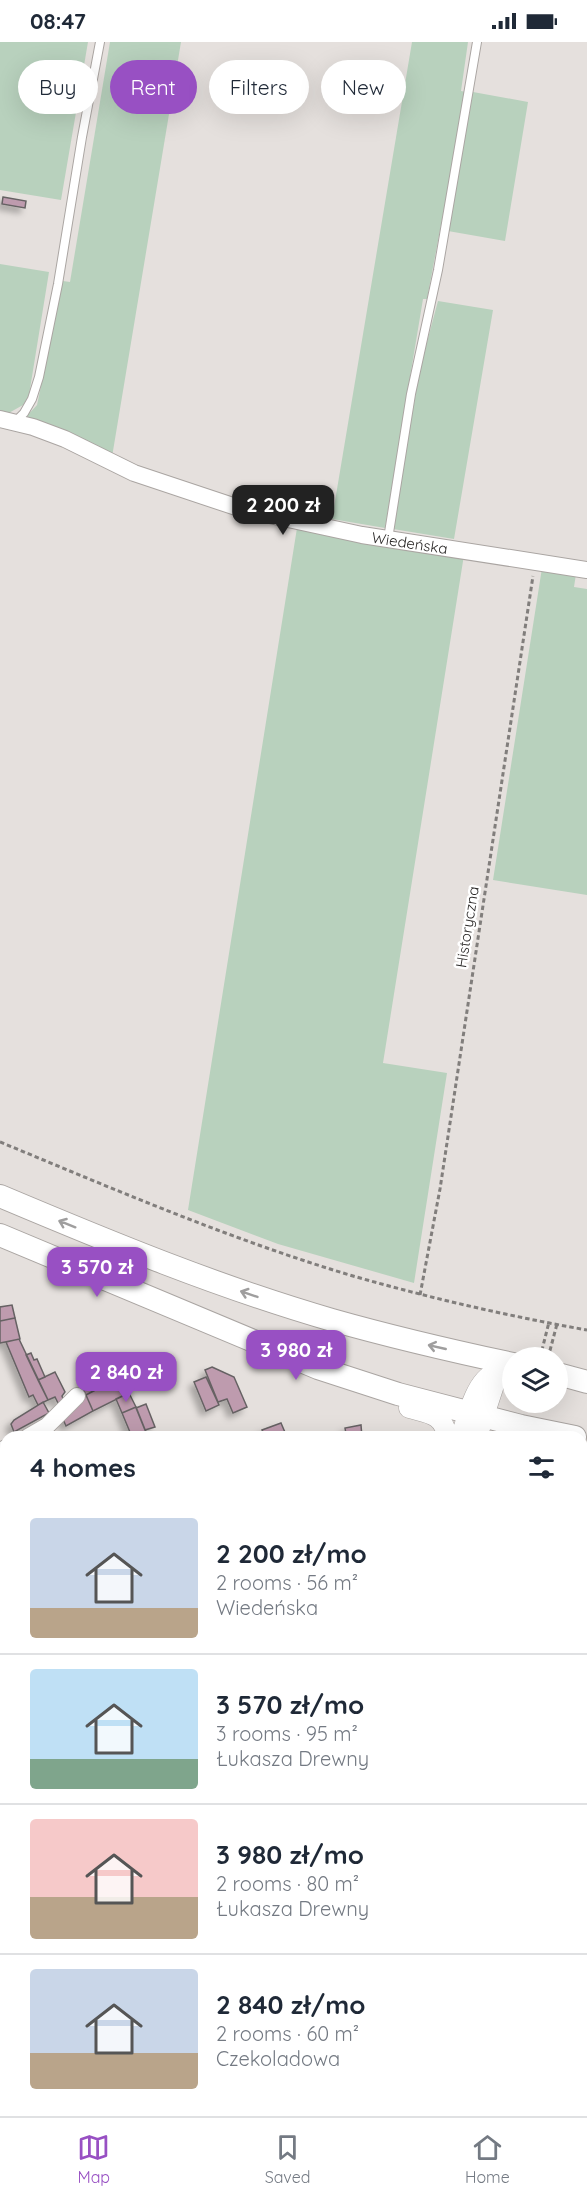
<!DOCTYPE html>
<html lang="en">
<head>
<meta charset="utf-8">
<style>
	body { margin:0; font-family:Quicksand,sans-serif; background:#f6f6f7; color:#1f2937; height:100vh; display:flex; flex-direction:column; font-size:22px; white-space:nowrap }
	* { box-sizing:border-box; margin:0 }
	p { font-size:20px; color:#747a83 }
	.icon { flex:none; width:33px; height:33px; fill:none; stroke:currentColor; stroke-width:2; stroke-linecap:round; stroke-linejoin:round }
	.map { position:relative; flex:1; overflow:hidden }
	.sheet { position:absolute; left:0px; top:1389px; width:588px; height:686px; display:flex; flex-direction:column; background:#fff; border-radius:18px 18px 0 0; box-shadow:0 6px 24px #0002 }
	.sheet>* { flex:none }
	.top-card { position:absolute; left:18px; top:18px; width:552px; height:54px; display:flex; gap:12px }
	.buttons { position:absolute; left:502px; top:1305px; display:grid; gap:12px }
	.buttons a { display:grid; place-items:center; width:66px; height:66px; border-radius:50%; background:#fff; box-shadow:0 6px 24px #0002; font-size:30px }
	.price { position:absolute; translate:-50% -51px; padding:0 14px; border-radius:12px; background:#9850c3; color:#fff; font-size:20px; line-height:39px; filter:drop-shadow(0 2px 3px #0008) }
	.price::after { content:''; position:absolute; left:50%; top:36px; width:18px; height:14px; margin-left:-9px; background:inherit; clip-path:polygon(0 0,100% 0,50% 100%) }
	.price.on { background:#222; color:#fff }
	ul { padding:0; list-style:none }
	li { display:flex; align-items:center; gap:18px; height:150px; padding:0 30px }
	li+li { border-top:2px solid #e0e1e3 }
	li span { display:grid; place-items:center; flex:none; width:168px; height:120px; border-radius:6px; color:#555 }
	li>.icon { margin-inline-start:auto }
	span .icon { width:72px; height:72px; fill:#fffc; stroke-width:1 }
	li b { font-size:26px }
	h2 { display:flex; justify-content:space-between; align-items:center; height:72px; padding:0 30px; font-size:26px }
	.tag { padding:0 21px; border-radius:27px; background:#fff; box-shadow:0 6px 24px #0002; font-size:21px; line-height:54px }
	.tag.on { background:#9850c3; color:#fff }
	.status { display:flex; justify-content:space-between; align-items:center; height:42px; padding:0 30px; background:#fff; direction:ltr }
	.status svg { height:16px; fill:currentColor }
	.tab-bar { display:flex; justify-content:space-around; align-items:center; height:84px; border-top:2px solid #e0e1e3; background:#fff; font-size:16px; color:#747a83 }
	.tab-bar a { display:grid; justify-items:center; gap:3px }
	.tab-bar .on { color:#9850c3 }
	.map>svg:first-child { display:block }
	.green { fill:#b8d1bd }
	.building { fill:#be9bae; stroke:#666264; stroke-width:1.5; filter:url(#shadow) }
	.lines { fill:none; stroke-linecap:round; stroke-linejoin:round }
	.service-casing { stroke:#aaa5a2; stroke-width:10 }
	.minor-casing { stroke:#aaa5a2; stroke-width:18 }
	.tertiary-casing { stroke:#aaa5a2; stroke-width:21 }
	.secondary-casing { stroke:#aaa5a2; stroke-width:24 }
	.path { stroke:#817e7c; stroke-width:3; stroke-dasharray:4.5 3; stroke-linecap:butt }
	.service { stroke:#fff; stroke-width:8 }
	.minor { stroke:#fff; stroke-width:16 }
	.tertiary { stroke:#fff; stroke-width:20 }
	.secondary { stroke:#fff; stroke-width:22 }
	.oneway { stroke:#9f9e9e }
	.labels { text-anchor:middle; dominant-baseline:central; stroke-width:5; stroke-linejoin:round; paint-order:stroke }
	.street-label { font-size:15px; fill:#2a2827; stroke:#fff }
</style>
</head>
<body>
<div class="status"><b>08:47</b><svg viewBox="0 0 49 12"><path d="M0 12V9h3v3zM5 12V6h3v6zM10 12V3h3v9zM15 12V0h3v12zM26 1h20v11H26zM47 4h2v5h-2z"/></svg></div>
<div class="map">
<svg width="587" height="2074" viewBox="0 0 587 2074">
	<defs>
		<filter id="shadow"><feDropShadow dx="-5" dy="5" stdDeviation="3" flood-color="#0004"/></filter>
	</defs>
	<rect width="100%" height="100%" fill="#e5e0dd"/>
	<path class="green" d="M0,0H88L61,158L0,148Z
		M110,0H181L112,415L24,377L37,363L63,239L70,240Z
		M412,0H468L461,49L466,50L427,257H423L385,486L332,477Z
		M473,50L528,60L505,199L448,189Z
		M0,222L49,230L29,353L23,363L7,372L0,370Z
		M438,259L493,268L454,497L393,487L420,326Z
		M297,486L464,513L383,1021L447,1031L414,1241L278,1202L188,1168Z
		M542,526L576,532L574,545L587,547V853L493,838Z
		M3,1568L6,1575V1845L0,1831V1569Z
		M557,2068L560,2074H411L409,2069Z"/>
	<path class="building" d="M3,155L26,159L25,166L2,162Z
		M12,1263L15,1276L0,1279V1265Z
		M15,1276L20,1297L0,1301V1279Z
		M19,1297L48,1358L38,1363L33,1353L29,1355L6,1300Z
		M31,1311L34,1318L37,1317L45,1335L38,1338L26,1313Z
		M129,1311L137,1325L86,1353L81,1343L83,1338Z
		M212,1325L234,1335L247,1365L233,1371L227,1357L218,1360L205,1328Z
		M55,1330L65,1350L62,1354L64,1359L58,1361L55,1355L48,1358L38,1338Z
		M122,1334L129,1351L93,1369L86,1353Z
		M206,1335L219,1363L206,1369L194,1340Z
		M129,1351L136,1365L122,1371L116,1357Z
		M86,1353L93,1369L66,1384L62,1375Z
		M43,1360L49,1371L14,1390L11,1382L14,1378Z
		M146,1362L155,1385L145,1388L136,1366Z
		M136,1365L148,1395H132L122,1371Z
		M281,1381L287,1395H265L262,1388Z
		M361,1383L362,1395H338L346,1392L345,1386Z
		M116,2068H135L139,2074H118Z
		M176,2068H197L198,2071L190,2074H176Z"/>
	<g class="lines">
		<g class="service-casing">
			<path id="service" d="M14,381L24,371L32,357L39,335L58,242L82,95L100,0
				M388,497L411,352L438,228L477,0
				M582,1456H587
				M155,2068L158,2074
				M314,2068L317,2074
				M402,2068L404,2074"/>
		</g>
		<g class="minor-casing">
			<g id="minor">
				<path id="s1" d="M0,377L33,385L65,397L134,431L242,467L362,493L587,528"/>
				<path d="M28,1395L47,1384L77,1354"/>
				<path d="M0,1409L6,1406"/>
			</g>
		</g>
		<g class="tertiary-casing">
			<path id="tertiary" d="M409,1366C430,1372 442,1371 448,1395
				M461,1395C466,1379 476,1337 494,1332C500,1330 507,1332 513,1333
				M477,1395L496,1337L497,1326
				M0,1463H6"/>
		</g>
		<g class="secondary-casing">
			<path id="secondary" d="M0,1154C109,1200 218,1245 332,1278C392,1295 452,1309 513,1322
				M0,1193L318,1326L398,1352L521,1384L575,1395
				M558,1332L587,1340"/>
		</g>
		<path class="path" d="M0,1100C116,1148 232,1198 353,1234C430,1256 508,1274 587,1288
			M420,1253L440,1147L533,534
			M540,1316L549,1280
			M548,1316L557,1282
			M527,1369L531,1360
			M582,1792L587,1804
			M54,2074L67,2068"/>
		<use href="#service" class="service"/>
		<use href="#minor" class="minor"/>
		<use href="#tertiary" class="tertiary"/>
		<use href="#secondary" class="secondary"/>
	</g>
	<defs><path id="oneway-shaft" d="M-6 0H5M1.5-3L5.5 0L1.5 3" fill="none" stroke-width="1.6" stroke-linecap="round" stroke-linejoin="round" transform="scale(1.5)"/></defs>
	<g class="oneway">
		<use href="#oneway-shaft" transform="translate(67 1182) rotate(-158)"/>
		<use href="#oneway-shaft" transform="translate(249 1252) rotate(-161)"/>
		<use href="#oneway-shaft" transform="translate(437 1305) rotate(-167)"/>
	</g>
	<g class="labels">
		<g class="street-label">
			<text stroke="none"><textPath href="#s1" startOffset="430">Wiedeńska</textPath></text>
			<text transform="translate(467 885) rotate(-81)">Historyczna</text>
		</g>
	</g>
</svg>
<div class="buttons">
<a><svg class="icon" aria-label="layers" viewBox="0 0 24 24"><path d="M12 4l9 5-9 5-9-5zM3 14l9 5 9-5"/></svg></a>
</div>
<b class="price on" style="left:283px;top:494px">2 200 zł</b>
<b class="price" style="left:97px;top:1256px">3 570 zł</b>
<b class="price" style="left:296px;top:1339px">3 980 zł</b>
<b class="price" style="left:126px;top:1361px">2 840 zł</b>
<div class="top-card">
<a class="tag">Buy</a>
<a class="tag on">Rent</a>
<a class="tag">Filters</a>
<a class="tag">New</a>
</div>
<section class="sheet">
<h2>4 homes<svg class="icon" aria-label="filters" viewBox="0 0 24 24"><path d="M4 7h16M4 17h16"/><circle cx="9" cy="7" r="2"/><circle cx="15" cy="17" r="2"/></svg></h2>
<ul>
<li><span style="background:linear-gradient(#c9d6e8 75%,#b9a48a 0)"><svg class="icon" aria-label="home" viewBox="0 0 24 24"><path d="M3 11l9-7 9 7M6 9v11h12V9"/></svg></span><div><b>2 200 zł/mo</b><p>2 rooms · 56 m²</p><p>Wiedeńska</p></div></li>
<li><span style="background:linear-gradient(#bfe0f5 75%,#7fa58c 0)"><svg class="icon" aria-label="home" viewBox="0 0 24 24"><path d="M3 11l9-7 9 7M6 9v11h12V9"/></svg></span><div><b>3 570 zł/mo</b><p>3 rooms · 95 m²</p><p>Łukasza Drewny</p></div></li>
<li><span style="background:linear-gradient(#f6c9c9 65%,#b9a48a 0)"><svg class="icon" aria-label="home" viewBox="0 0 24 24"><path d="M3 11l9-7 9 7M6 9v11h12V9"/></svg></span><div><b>3 980 zł/mo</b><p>2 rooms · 80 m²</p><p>Łukasza Drewny</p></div></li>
<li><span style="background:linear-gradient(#c9d6e8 70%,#b9a48a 0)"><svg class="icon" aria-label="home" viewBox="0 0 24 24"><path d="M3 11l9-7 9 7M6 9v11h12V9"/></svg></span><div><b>2 840 zł/mo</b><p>2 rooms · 60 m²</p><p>Czekoladowa</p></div></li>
</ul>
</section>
</div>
<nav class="tab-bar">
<a class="on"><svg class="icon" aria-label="map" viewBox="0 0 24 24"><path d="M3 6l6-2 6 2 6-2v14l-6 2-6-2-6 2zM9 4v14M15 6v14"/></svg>Map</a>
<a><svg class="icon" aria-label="saved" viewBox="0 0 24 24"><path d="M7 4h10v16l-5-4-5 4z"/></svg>Saved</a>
<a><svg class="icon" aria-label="home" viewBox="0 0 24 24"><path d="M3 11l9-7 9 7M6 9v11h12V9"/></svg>Home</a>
</nav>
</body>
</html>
